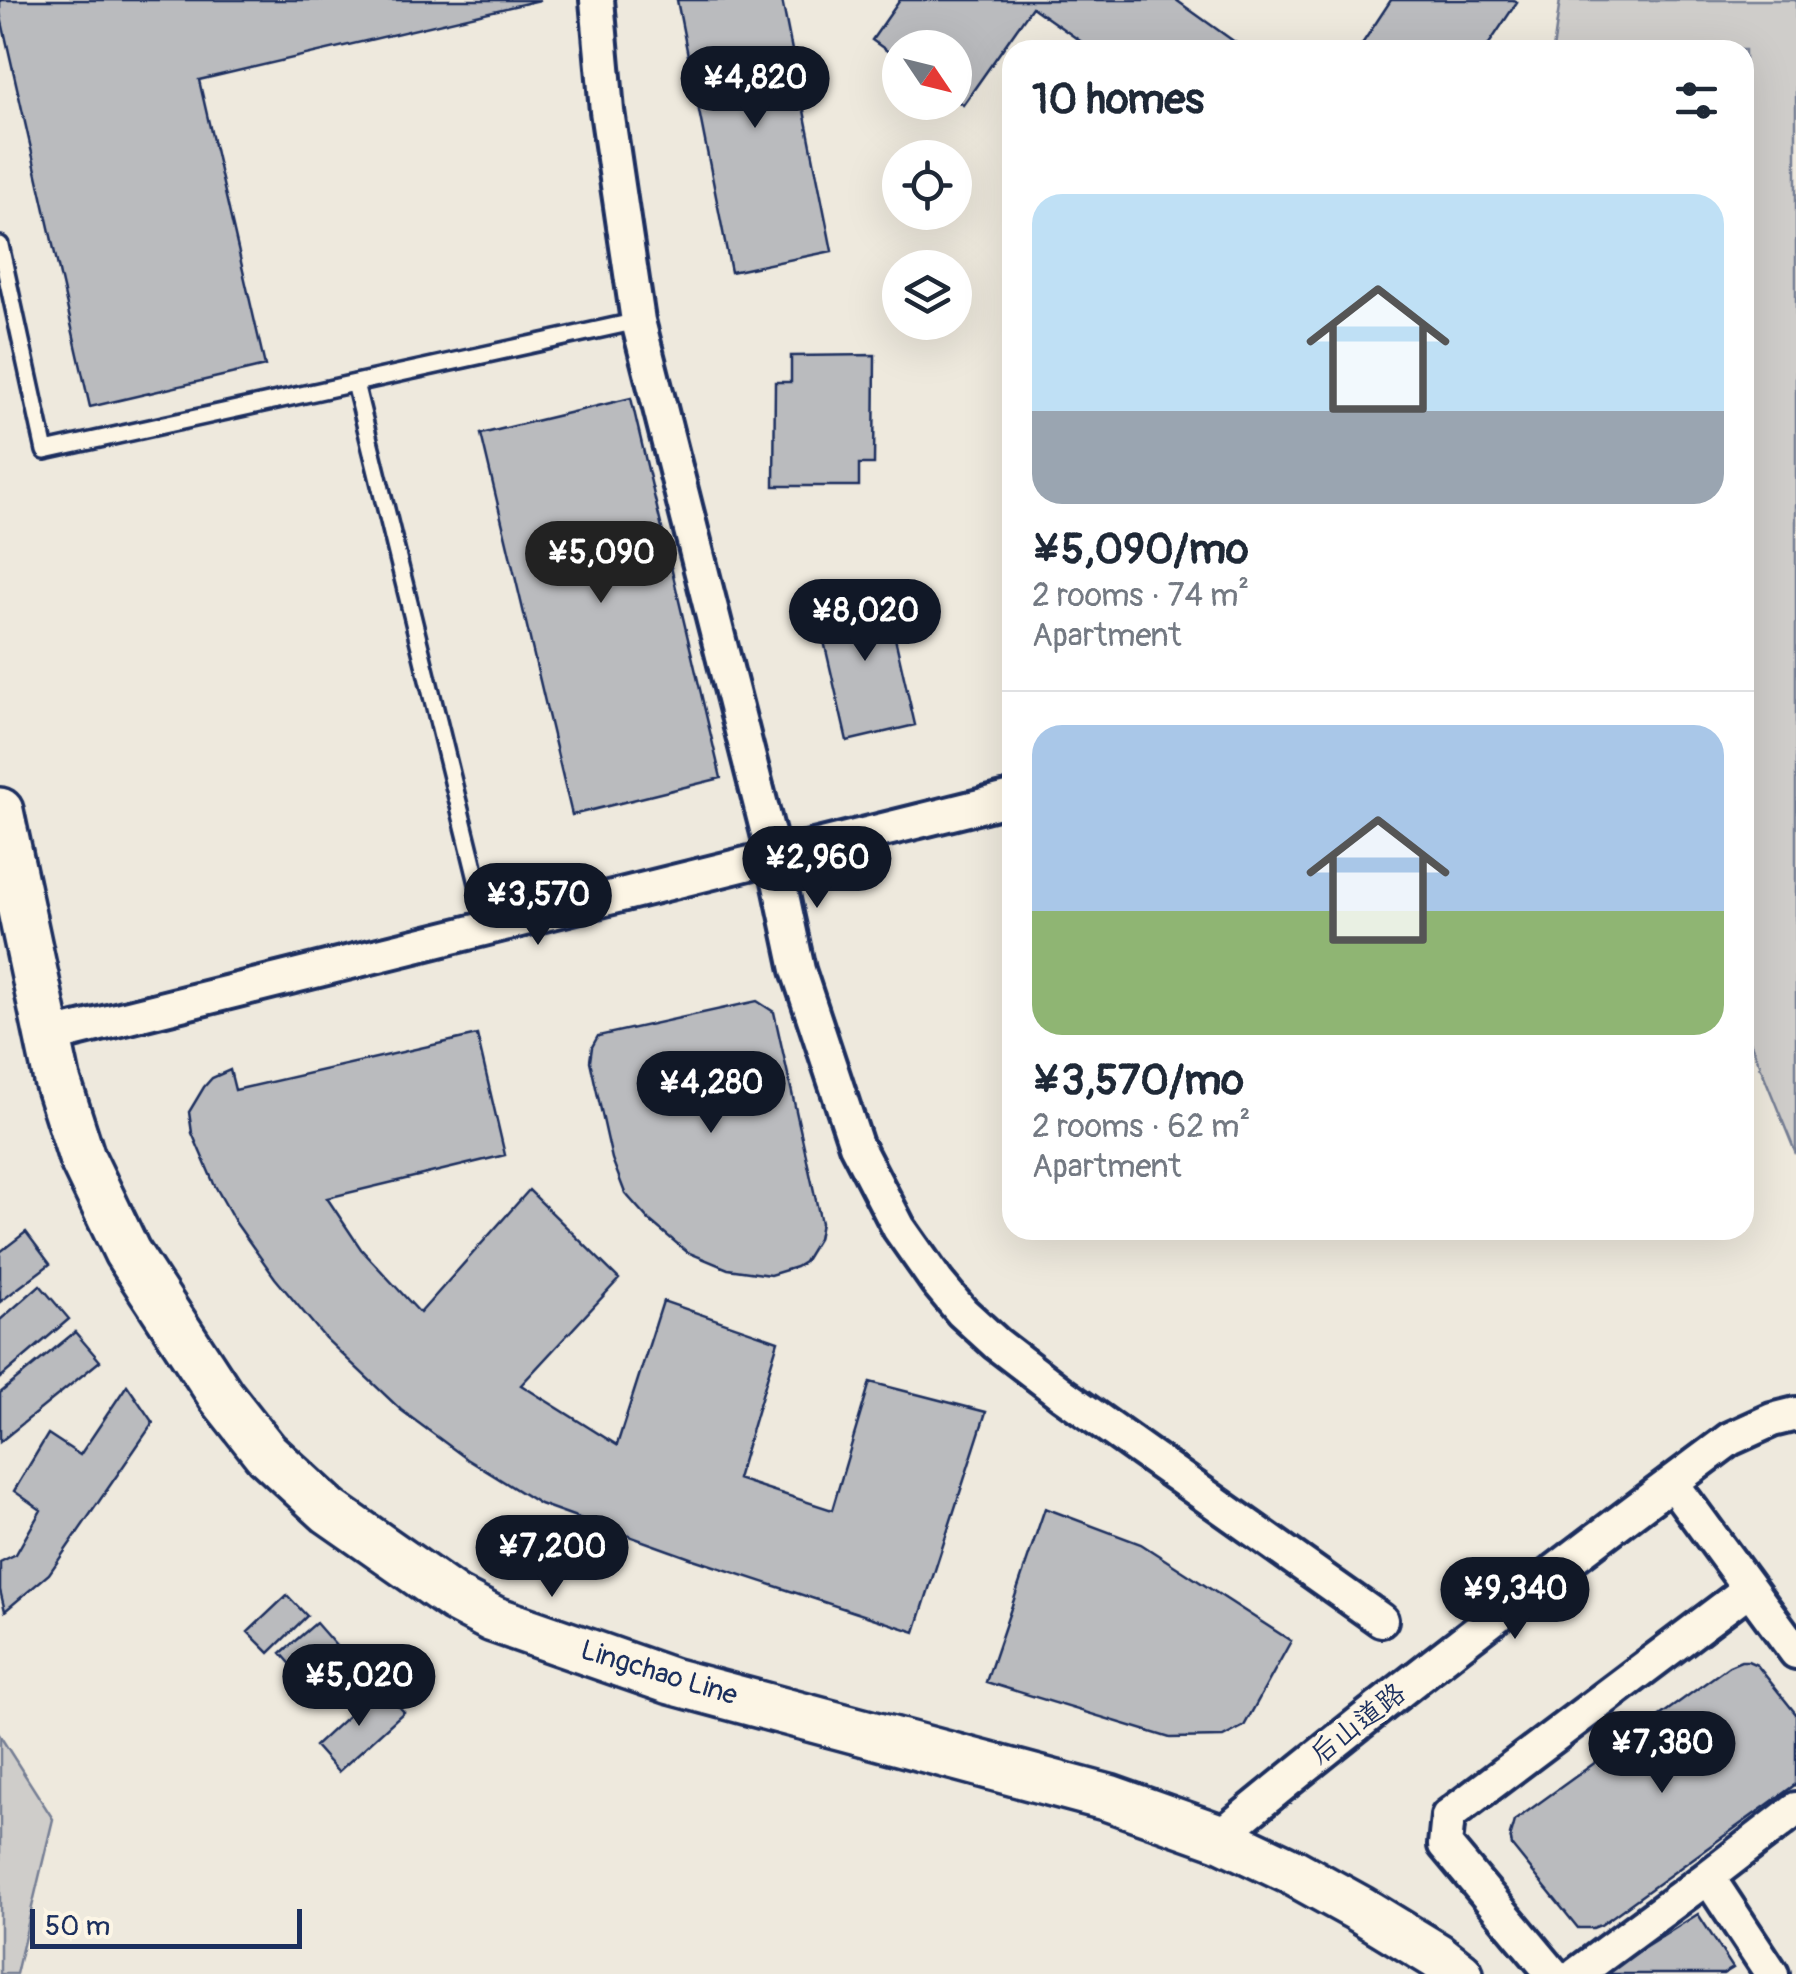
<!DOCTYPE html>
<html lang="en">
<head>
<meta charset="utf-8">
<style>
	body { margin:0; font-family:Pangolin,"LXGW WenKai TC",sans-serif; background:#f2f2f3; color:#1f2937; height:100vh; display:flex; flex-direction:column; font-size:38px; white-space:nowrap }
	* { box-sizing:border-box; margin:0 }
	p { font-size:32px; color:#747a83 }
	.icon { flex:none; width:55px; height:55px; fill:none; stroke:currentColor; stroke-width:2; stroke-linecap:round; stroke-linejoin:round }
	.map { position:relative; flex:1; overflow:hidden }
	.side { position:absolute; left:1002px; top:40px; width:752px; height:1200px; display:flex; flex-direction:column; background:#fff; border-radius:30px; box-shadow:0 10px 40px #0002 }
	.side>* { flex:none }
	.needle { width:65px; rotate:125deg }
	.buttons { position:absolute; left:882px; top:30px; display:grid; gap:20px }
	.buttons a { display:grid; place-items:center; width:90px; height:90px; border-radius:50%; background:#fff; box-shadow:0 10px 40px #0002; font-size:50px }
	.scale { position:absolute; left:30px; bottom:25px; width:272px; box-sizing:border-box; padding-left:10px; border:5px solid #1b2f5e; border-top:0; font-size:28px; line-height:35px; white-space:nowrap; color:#1b2f5e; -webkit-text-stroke:8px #fcf5e5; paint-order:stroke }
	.price { position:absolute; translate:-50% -85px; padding:0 22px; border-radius:35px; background:#111827; color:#fff; font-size:32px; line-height:65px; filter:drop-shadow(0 2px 5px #0008) }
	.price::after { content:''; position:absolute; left:50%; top:60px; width:30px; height:22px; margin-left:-15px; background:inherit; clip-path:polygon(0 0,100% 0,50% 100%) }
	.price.selected { background:#222; color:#fff }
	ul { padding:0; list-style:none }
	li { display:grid; align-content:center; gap:20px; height:530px; padding:0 30px }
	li+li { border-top:2px solid #e0e1e3 }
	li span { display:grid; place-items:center; height:310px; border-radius:30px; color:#555 }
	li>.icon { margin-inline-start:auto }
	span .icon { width:180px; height:180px; fill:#fffc; stroke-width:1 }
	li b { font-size:42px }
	h2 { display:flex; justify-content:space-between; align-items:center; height:120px; padding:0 30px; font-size:42px }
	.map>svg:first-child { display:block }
	.green { fill:#cfcdca; stroke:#757e94; stroke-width:2.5 }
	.building { fill:#babbbe; stroke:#1b2f5e; stroke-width:2.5 }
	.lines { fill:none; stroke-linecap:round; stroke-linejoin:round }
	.lane-casing { stroke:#1b2f5e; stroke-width:22 }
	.street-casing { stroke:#1b2f5e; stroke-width:40 }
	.secondary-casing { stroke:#1b2f5e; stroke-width:52 }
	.lane { stroke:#fcf5e5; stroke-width:15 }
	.street { stroke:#fcf5e5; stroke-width:32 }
	.secondary { stroke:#fcf5e5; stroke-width:45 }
	.labels { text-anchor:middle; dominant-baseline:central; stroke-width:8; stroke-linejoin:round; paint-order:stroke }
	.street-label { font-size:28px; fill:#1b2f5e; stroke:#fcf5e5 }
</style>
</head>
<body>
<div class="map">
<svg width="1796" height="1974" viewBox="0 0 1796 1974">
	<rect width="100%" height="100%" fill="#eee9dd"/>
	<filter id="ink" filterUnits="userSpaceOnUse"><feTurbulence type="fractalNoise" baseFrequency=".01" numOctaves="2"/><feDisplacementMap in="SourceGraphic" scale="20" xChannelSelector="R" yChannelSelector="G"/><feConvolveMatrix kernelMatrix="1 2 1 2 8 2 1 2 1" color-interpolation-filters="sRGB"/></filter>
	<g filter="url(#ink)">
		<path class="green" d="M1560,0H1796V1154L1745,1029V50H1553Z
			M0,1736L53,1819L16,1974H0Z"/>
		<path class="building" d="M0,0H540L199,80L265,366L90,407L0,13Z
			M677,0H782L832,251L731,272Z
			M900,0H1176L1246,50H1093L1032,7L963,105L955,99V48H900V60L872,40Z
			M1391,0H1513L1517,2L1485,50H1358Z
			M875,355L874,464H859V486H774L775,382H791V356Z
			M631,398L721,778L572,815L481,434Z
			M883,586L915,725L847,741L815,602Z
			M757,1001L774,1012L821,1223L818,1239L804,1262L796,1267L770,1275L728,1269L687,1252L649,1220L625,1193L612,1159L590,1061L592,1047L598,1036Z
			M477,1035L505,1155L327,1198L361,1249L420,1313L529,1190L619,1279L521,1385L617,1445L663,1301L778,1341L737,1479L832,1510L870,1382L986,1412L915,1632L693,1559L540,1504L467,1459L401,1410L325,1338L275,1278L236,1223L214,1184L192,1133L189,1112L204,1087L212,1078L230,1070L235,1090Z
			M26,1232L50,1264L0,1302V1252Z
			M40,1285L69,1319L0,1378V1320Z
			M75,1332L100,1361L0,1442V1393Z
			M127,1385L153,1423L49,1574L5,1611L0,1590V1562L16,1554L41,1510L14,1491L48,1434L80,1455Z
			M1045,1508L1141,1544L1291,1641L1244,1726L1223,1737L1170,1738L986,1682Z
			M287,1595L307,1616L269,1653L248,1632Z
			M316,1623L351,1663L316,1693L281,1653Z
			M1741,1661H1748L1757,1665L1796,1714V1784L1601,1925L1593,1928H1578L1512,1846L1510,1835L1514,1821L1729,1666Z
			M380,1686L404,1712L338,1772L315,1746Z
			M1698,1914L1733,1968L1723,1974H1603Z"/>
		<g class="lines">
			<g class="lane-casing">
				<path id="lane" d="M0,245L45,451L638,321
					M355,383L489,928"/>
			</g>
			<g class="street-casing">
				<path id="street" d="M597,0L607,111L638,321L774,857L798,970L856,1145L899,1228L937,1282L962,1312L997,1344L1062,1394L1381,1620
					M48,1037L1012,798
					M1672,1483L1796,1652
					M1219,1837C1385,1699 1557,1568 1730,1439L1772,1420L1796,1414
					M1553,1974L1445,1845L1448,1816L1749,1589
					M1577,1974L1708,1877
					M1772,1974L1708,1877L1796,1809"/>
			</g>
			<g class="secondary-casing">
				<path id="secondary" d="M0,811L57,1080L82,1158L127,1252L221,1396L266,1453L329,1511L455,1599L493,1619L671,1681L1109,1798L1219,1837L1293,1872L1360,1909L1437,1956L1460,1974"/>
			</g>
			<use href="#lane" class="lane"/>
			<use href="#street" class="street"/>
			<use href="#secondary" class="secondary"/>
		</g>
	</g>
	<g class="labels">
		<g class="street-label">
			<text transform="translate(659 1673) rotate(17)">Lingchao Line</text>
			<text transform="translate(1358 1724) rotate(-38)">后山道路</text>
		</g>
	</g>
</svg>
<div class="buttons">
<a><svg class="needle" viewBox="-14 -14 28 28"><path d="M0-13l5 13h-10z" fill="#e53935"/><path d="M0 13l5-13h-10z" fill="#747a83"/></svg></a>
<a><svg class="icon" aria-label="locate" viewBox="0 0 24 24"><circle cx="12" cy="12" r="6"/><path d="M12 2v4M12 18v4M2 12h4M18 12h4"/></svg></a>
<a><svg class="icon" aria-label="layers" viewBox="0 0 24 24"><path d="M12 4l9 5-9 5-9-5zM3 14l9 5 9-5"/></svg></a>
</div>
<div class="scale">50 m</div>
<b class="price" style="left:755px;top:131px">¥4,820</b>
<b class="price selected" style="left:601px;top:606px">¥5,090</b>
<b class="price" style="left:865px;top:664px">¥8,020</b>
<b class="price" style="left:817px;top:911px">¥2,960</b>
<b class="price" style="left:538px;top:948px">¥3,570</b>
<b class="price" style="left:711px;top:1136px">¥4,280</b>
<b class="price" style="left:552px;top:1600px">¥7,200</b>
<b class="price" style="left:1515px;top:1642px">¥9,340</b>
<b class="price" style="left:359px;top:1729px">¥5,020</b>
<b class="price" style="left:1662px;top:1796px">¥7,380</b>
<section class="side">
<h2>10 homes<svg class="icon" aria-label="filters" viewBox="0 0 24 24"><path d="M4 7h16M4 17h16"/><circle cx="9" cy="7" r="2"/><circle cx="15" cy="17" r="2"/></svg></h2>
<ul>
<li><span style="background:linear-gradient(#bfe0f5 70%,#9aa5b1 0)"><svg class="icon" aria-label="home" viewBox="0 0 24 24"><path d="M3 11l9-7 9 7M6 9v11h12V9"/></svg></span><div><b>¥5,090/mo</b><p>2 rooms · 74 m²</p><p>Apartment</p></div></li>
<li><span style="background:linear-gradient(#a9c7e8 60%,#8fb573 0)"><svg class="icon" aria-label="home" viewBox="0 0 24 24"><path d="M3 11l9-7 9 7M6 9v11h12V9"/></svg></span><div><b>¥3,570/mo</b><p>2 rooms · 62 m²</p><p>Apartment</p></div></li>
</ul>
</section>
</div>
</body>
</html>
